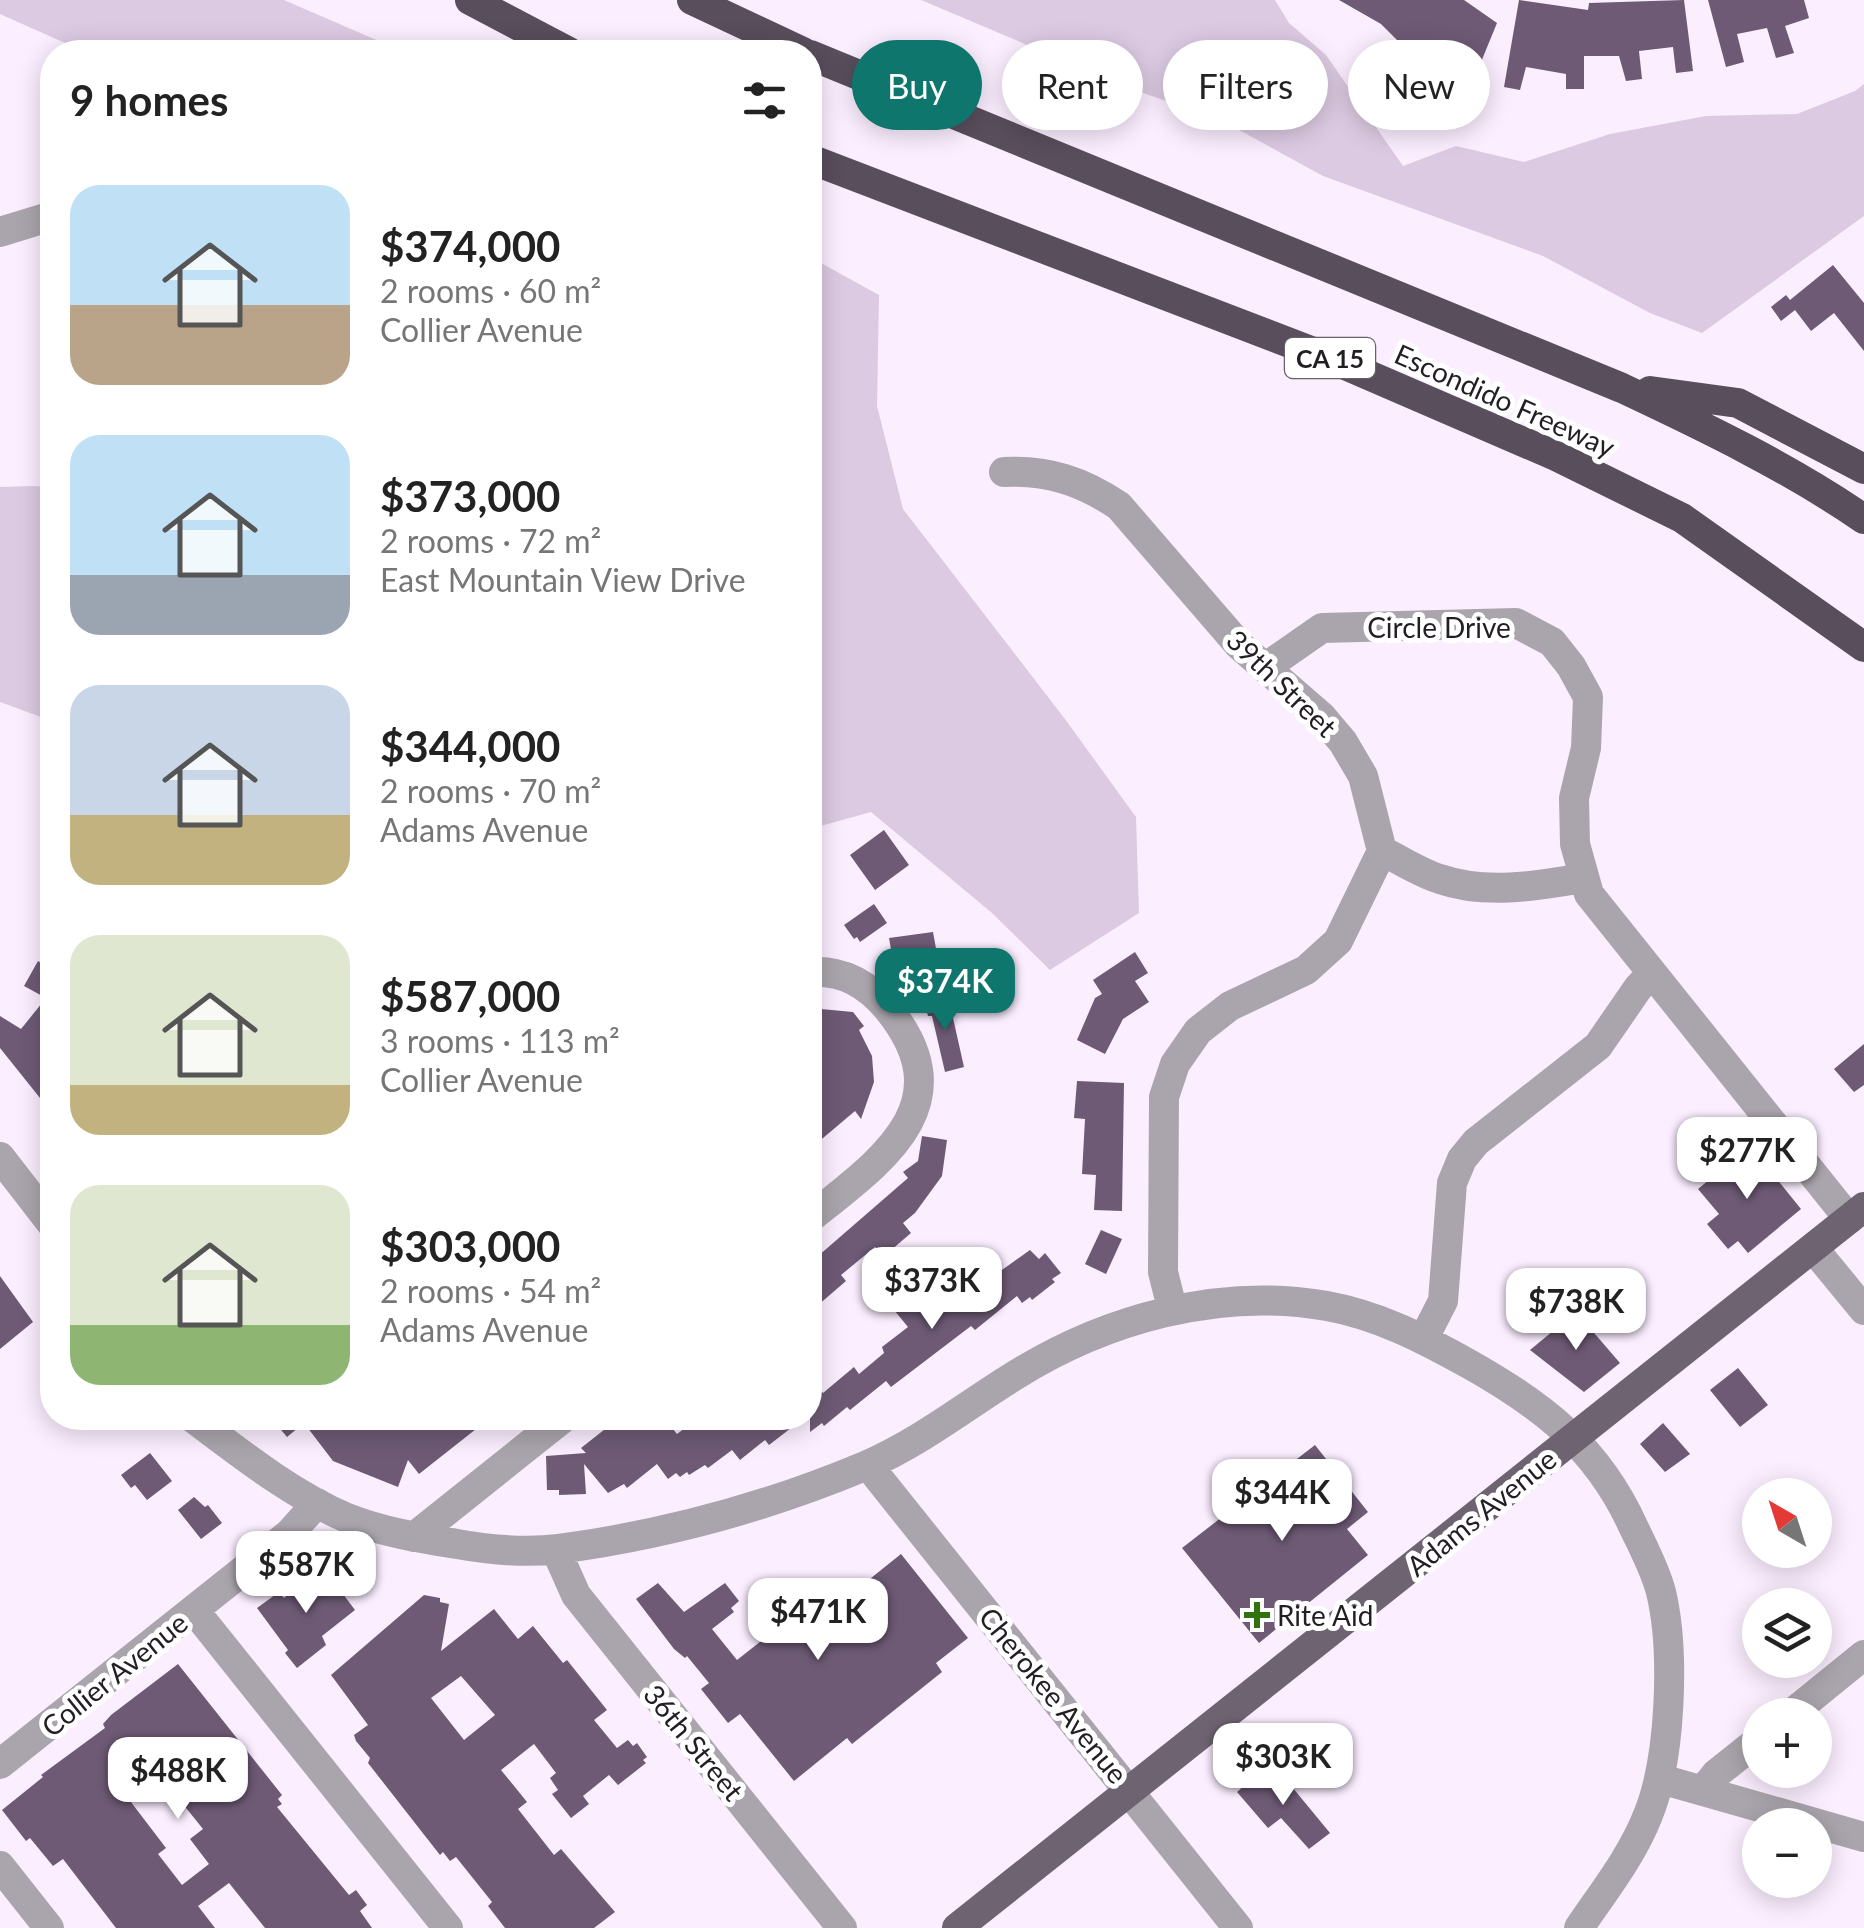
<!DOCTYPE html>
<html lang="en">
<head>
<meta charset="utf-8">
<style>
	body { margin:0; font-family:Lato,sans-serif; background:#f6f6f6; color:#222; height:100vh; display:flex; flex-direction:column; font-size:38px; white-space:nowrap }
	* { box-sizing:border-box; margin:0 }
	p { font-size:32px; color:#767676 }
	.icon { flex:none; width:55px; height:55px; fill:none; stroke:currentColor; stroke-width:2; stroke-linecap:round; stroke-linejoin:round }
	.map { position:relative; flex:1; overflow:hidden }
	.details { position:absolute; left:40px; top:40px; width:782px; height:1390px; display:flex; flex-direction:column; background:#fff; border-radius:40px; box-shadow:0 5px 25px #0003 }
	.details>* { flex:none }
	.top-card { position:absolute; left:852px; top:40px; width:860px; height:90px; display:flex; gap:20px }
	.needle { width:65px; rotate:321deg }
	.tools { position:absolute; left:1742px; top:1478px; display:grid; gap:20px }
	.tools a { display:grid; place-items:center; width:90px; height:90px; border-radius:50%; background:#fff; box-shadow:0 5px 25px #0003; font-size:50px }
	.price { position:absolute; translate:-50% -85px; padding:0 22px; border-radius:20px; background:#fff; color:#222; font-size:32px; line-height:65px; filter:drop-shadow(0 2px 5px #0008) }
	.price::after { content:''; position:absolute; left:50%; top:60px; width:30px; height:22px; margin-left:-15px; background:inherit; clip-path:polygon(0 0,100% 0,50% 100%) }
	.price.current { background:#0f766e; color:#fff }
	ul { padding:0; list-style:none }
	li { display:flex; align-items:center; gap:30px; height:250px; padding:0 30px }
	li span { display:grid; place-items:center; flex:none; width:280px; height:200px; border-radius:30px; color:#555 }
	li>.icon { margin-inline-start:auto }
	span .icon { width:120px; height:120px; fill:#fffc; stroke-width:1 }
	li b { font-size:42px }
	h2 { display:flex; justify-content:space-between; align-items:center; height:120px; padding:0 30px; font-size:42px }
	.chip { padding:0 35px; border-radius:45px; background:#fff; box-shadow:0 5px 25px #0003; font-size:35px; line-height:90px }
	.chip.current { background:#0f766e; color:#fff }
	.map>svg:first-child { display:block }
	.green { fill:#dccae2 }
	.building { fill:#6e5a75; fill-rule:evenodd }
	.lines { fill:none; stroke-linecap:round; stroke-linejoin:round }
	.minor { stroke:#aaa5ac; stroke-width:30 }
	.major { stroke:#6e6471; stroke-width:30 }
	.highway { stroke:#594e5c; stroke-width:30 }
	.poi-dot { fill:#30720d; stroke:#fff; stroke-width:4 }
	.labels { text-anchor:middle; dominant-baseline:central; stroke-width:10; stroke-linejoin:round; paint-order:stroke }
	.shield { fill:#fff; stroke:#646266; stroke-width:2.5 }
	.shield-label { font-size:25px; font-weight:bold; fill:#221e24 }
	.street-label { font-size:28px; fill:#221e24; stroke:#fff }
	.poi-label { font-size:28px; fill:#221e24; stroke:#fff; text-anchor:start }
</style>
</head>
<body>
<div class="map">
<svg width="1864" height="1928" viewBox="0 0 1864 1928">
	<rect width="100%" height="100%" fill="#fbeeff"/>
	<path class="green" d="M0,0H284L404,52H73L65,43L0,14Z
		M921,0H1275L1289,23L1326,55L1403,166L1456,146L1524,162L1610,134L1706,116L1797,114L1855,91L1864,84V216L1702,333L1650,313L1543,256L1323,176L1217,118L1131,89Z
		M810,257L879,295L877,406L903,509L1065,719L1136,817L1139,913L1050,970L992,913L871,812L810,829Z
		M32,486L52,487V721L0,702V487Z"/>
	<path class="building" d="M1339,0H1464L1497,23L1472,84L1445,73L1448,66L1418,53L1404,72L1390,63L1399,50L1396,48L1400,43L1381,24Z
		M1519,0L1588,10L1589,3L1684,0L1693,71L1676,73L1673,47L1639,51L1642,79L1626,81L1619,56H1584V89H1566V74L1526,67L1520,90L1504,87Z
		M1708,0H1804L1809,18L1785,26L1794,53L1776,58L1767,28L1737,34L1744,62L1726,67Z
		M1833,265L1864,303V351L1834,313L1811,331L1795,310L1781,321L1771,307L1786,295L1790,300Z
		M884,830L909,865L875,890L850,855Z
		M874,904L887,923L860,942L857,937L854,939L844,925Z
		M933,932L939,965L920,968V962L894,966L889,938Z
		M1135,952L1148,973L1135,981L1149,1002L1123,1019L1105,1054L1077,1040L1095,998L1102,994L1093,980Z
		M38,961L52,970V1113L0,1048V1016L21,1029L46,998L24,986Z
		M943,995L947,1010L951,1009L964,1067L945,1072L932,1016H928L924,1001Z
		M821,1009L853,1012L864,1026L859,1030L872,1056L874,1082L861,1119L855,1111L810,1149V1012L821,1013Z
		M1864,1044V1085L1854,1092L1834,1069Z
		M1077,1081L1124,1083L1122,1211L1094,1210L1096,1175L1082,1174L1085,1119L1074,1118Z
		M922,1136L947,1140L942,1176L915,1213L903,1223L911,1233L883,1257L875,1247L841,1275L846,1281L810,1312V1263L908,1178L903,1172L918,1161Z
		M1750,1146L1801,1209L1748,1253L1738,1241L1728,1249L1707,1224L1719,1214L1698,1189Z
		M1101,1230L1122,1239L1106,1274L1085,1264Z
		M1030,1250L1039,1259L1045,1253L1061,1273L1052,1279L1055,1282L1032,1300L1030,1297L1022,1303L1017,1296L975,1330L971,1326L891,1387L886,1381L850,1410L847,1407L824,1426L822,1423L810,1432V1377L823,1393L854,1367L859,1374L884,1353L882,1347L908,1327L890,1305L919,1281L944,1312L986,1278L988,1280Z
		M0,1276L33,1322L0,1349Z
		M1576,1312L1620,1363L1584,1392L1530,1350Z
		M1738,1368L1768,1405L1740,1427L1710,1390Z
		M271,1418H490L419,1474L408,1460L398,1487L333,1461L304,1423L287,1437Z
		M619,1418H664L677,1434L698,1418H804L769,1445L765,1440L740,1460L732,1450L708,1468L705,1465L689,1475L687,1472L680,1477L676,1473L668,1479L657,1464L627,1488L624,1484L608,1493L584,1464L586,1494L559,1495V1490H547L546,1456L586,1453L581,1448Z
		M1663,1423L1690,1454L1665,1472L1640,1444Z
		M1315,1445L1368,1512L1347,1529L1368,1555L1259,1643L1182,1548Z
		M150,1453L172,1481L147,1500L135,1485L131,1488L121,1475Z
		M194,1497L205,1507L208,1505L222,1523L201,1539L178,1510Z
		M901,1554L968,1638L936,1663L942,1672L852,1744L847,1738L794,1781L740,1714L728,1723L701,1689L709,1683L687,1656L685,1658L674,1649L636,1599L658,1583L684,1612L725,1583L739,1601L731,1608L734,1612L712,1629L737,1660L783,1624L795,1639Z
		M325,1570L355,1610L322,1636L326,1645L297,1668L285,1653L288,1650L257,1608L279,1592L284,1598L305,1580L314,1575L316,1578Z
		M424,1595L440,1598V1602L449,1604L441,1651L494,1609L518,1639L533,1626L563,1663L567,1660L607,1710L594,1720L617,1748L628,1740L633,1746L637,1743L647,1757L643,1760L646,1763L618,1785L609,1775L583,1796L589,1804L571,1818L552,1794L558,1790L550,1778L556,1773L534,1744L501,1770L527,1802L518,1809L554,1855L561,1849L615,1912L594,1928H505L488,1906L492,1902L456,1857L450,1861L443,1852L440,1855L368,1763L370,1758L356,1741L354,1735L368,1725L331,1675ZM461,1676L495,1715L464,1740L431,1698Z
		M178,1664L282,1795L278,1799L282,1804L277,1807L349,1895L356,1890L367,1905L360,1911L372,1928H265L229,1883L198,1906L215,1928H116L63,1859L53,1866L30,1838L26,1841L2,1810L43,1777L41,1775L105,1728L103,1724L111,1715ZM138,1748L203,1829L190,1839L209,1864L182,1885L158,1854L166,1848L108,1772Z
		M1261,1771L1273,1785L1283,1776L1330,1833L1309,1849L1281,1818L1268,1828L1237,1792Z"/>
	<g class="lines">
		<path class="minor" d="M0,232L52,216
			M1004,472C1048,470 1082,481 1119,506L1239,645L1321,716L1343,742L1363,776L1382,851C1401,860 1420,873 1440,879C1486,895 1536,886 1583,878
			M1266,667L1322,628L1516,623L1552,642L1571,666L1588,697L1586,748L1574,798L1575,844L1589,894L1849,1219
			M810,972C843,970 868,984 889,1010C965,1105 881,1161 810,1218
			M0,1157L52,1224
			M1813,1248L1864,1310
			M1172,1308L1163,1272L1164,1097L1175,1064L1198,1031L1230,1006L1306,970L1338,941L1382,851
			M1424,1338L1443,1301L1452,1183L1462,1159L1476,1142L1598,1046L1638,988L1652,973
			M193,1418C241,1454 291,1494 347,1518C382,1532 420,1538 457,1544C490,1550 525,1553 559,1549C663,1535 767,1507 865,1466C919,1443 964,1407 1014,1376C1105,1319 1219,1287 1327,1306C1378,1315 1424,1339 1469,1364C1542,1405 1597,1447 1633,1526C1643,1547 1655,1569 1661,1592C1675,1651 1671,1759 1648,1815C1632,1856 1604,1891 1579,1928
			M868,1465L1238,1928
			M414,1537L563,1418
			M556,1550L576,1595L842,1928
			M194,1610L448,1928
			M1790,1715L1864,1655
			M0,1764L289,1534L317,1503
			M1661,1779L1864,1837
			M1704,1789L1716,1774L1760,1739
			M0,1866L49,1928"/>
		<path class="major" d="M957,1928L1864,1207"/>
		<path class="highway" d="M470,0L569,52
			M692,0L803,52
			M810,55L1622,388C1705,427 1788,467 1864,519
			M810,159L1329,358L1556,456L1682,518L1864,647
			M1650,391L1738,403L1864,469"/>
	</g>
	<path class="poi-dot" d="M1252 1600h10v10h10v10h-10v10h-10v-10h-10v-10h10z"/>
	<g class="labels">
		<rect class="shield" x="1285" y="338" width="90" height="40" rx="8"/>
		<g class="shield-label">
			<text x="1330" y="358">CA 15</text>
		</g>
		<g class="street-label">
			<text transform="translate(1505 400) rotate(24)">Escondido Freeway</text>
			<text x="1439" y="627">Circle Drive</text>
			<text transform="translate(1282 683) rotate(44)">39th Street</text>
			<text transform="translate(1481 1512) rotate(-39)">Adams Avenue</text>
			<text transform="translate(114 1674) rotate(-39)">Collier Avenue</text>
			<text transform="translate(1054 1695) rotate(51)">Cherokee Avenue</text>
			<text transform="translate(694 1742) rotate(51)">36th Street</text>
		</g>
		<g class="poi-label">
			<text x="1277" y="1615">Rite Aid</text>
		</g>
	</g>
</svg>
<div class="tools">
<a><svg class="needle" viewBox="-14 -14 28 28"><path d="M0-13l5 13h-10z" fill="#e53935"/><path d="M0 13l5-13h-10z" fill="#767676"/></svg></a>
<a><svg class="icon" aria-label="layers" viewBox="0 0 24 24"><path d="M12 4l9 5-9 5-9-5zM3 14l9 5 9-5"/></svg></a>
<a>+</a>
<a>−</a>
</div>
<b class="price current" style="left:945px;top:1033px">$374K</b>
<b class="price" style="left:1747px;top:1202px">$277K</b>
<b class="price" style="left:932px;top:1332px">$373K</b>
<b class="price" style="left:1576px;top:1353px">$738K</b>
<b class="price" style="left:1282px;top:1544px">$344K</b>
<b class="price" style="left:306px;top:1616px">$587K</b>
<b class="price" style="left:818px;top:1663px">$471K</b>
<b class="price" style="left:1283px;top:1808px">$303K</b>
<b class="price" style="left:178px;top:1822px">$488K</b>
<div class="top-card">
<a class="chip current">Buy</a>
<a class="chip">Rent</a>
<a class="chip">Filters</a>
<a class="chip">New</a>
</div>
<section class="details">
<h2>9 homes<svg class="icon" aria-label="filters" viewBox="0 0 24 24"><path d="M4 7h16M4 17h16"/><circle cx="9" cy="7" r="2"/><circle cx="15" cy="17" r="2"/></svg></h2>
<ul>
<li><span style="background:linear-gradient(#bfe0f5 60%,#b9a48a 0)"><svg class="icon" aria-label="home" viewBox="0 0 24 24"><path d="M3 11l9-7 9 7M6 9v11h12V9"/></svg></span><div><b>$374,000</b><p>2 rooms · 60 m²</p><p>Collier Avenue</p></div></li>
<li><span style="background:linear-gradient(#bfe0f5 70%,#9aa5b1 0)"><svg class="icon" aria-label="home" viewBox="0 0 24 24"><path d="M3 11l9-7 9 7M6 9v11h12V9"/></svg></span><div><b>$373,000</b><p>2 rooms · 72 m²</p><p>East Mountain View Drive</p></div></li>
<li><span style="background:linear-gradient(#c9d6e8 65%,#c2b280 0)"><svg class="icon" aria-label="home" viewBox="0 0 24 24"><path d="M3 11l9-7 9 7M6 9v11h12V9"/></svg></span><div><b>$344,000</b><p>2 rooms · 70 m²</p><p>Adams Avenue</p></div></li>
<li><span style="background:linear-gradient(#dfe7d0 75%,#c2b280 0)"><svg class="icon" aria-label="home" viewBox="0 0 24 24"><path d="M3 11l9-7 9 7M6 9v11h12V9"/></svg></span><div><b>$587,000</b><p>3 rooms · 113 m²</p><p>Collier Avenue</p></div></li>
<li><span style="background:linear-gradient(#dfe7d0 70%,#8fb573 0)"><svg class="icon" aria-label="home" viewBox="0 0 24 24"><path d="M3 11l9-7 9 7M6 9v11h12V9"/></svg></span><div><b>$303,000</b><p>2 rooms · 54 m²</p><p>Adams Avenue</p></div></li>
</ul>
</section>
</div>
</body>
</html>
